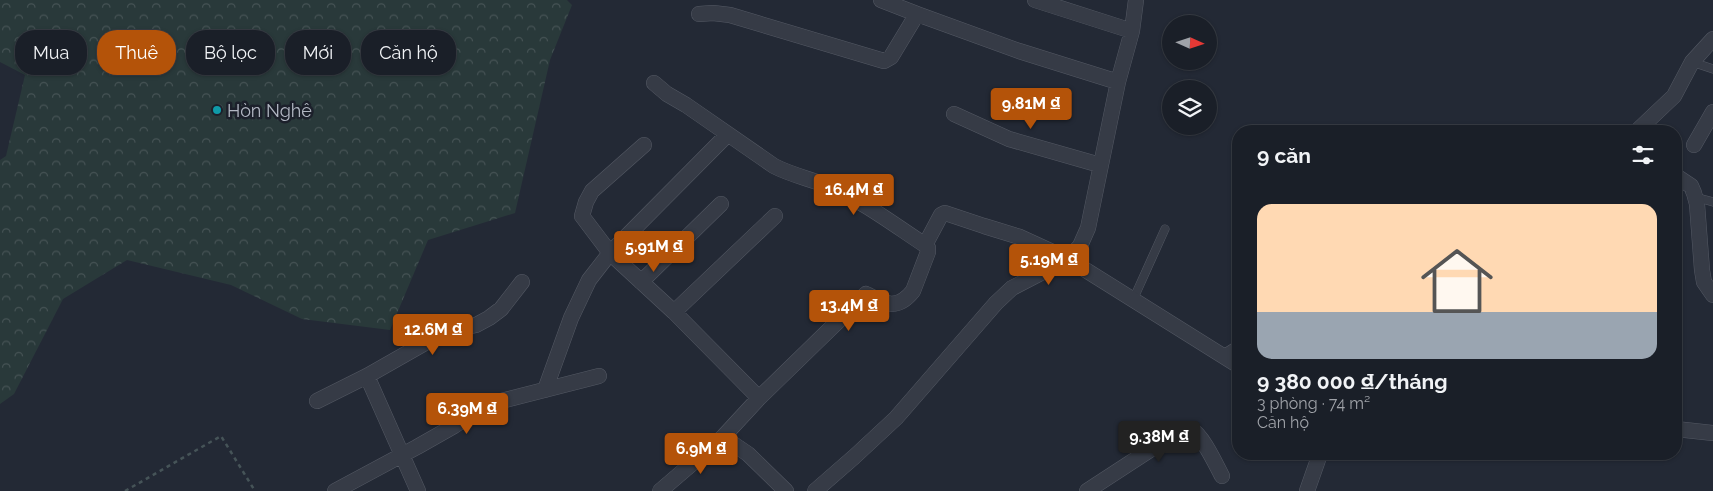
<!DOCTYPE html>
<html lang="vi">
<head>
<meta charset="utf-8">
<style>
	body { margin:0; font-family:Raleway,sans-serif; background:#272c34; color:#f1f3f6; height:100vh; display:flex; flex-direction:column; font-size:19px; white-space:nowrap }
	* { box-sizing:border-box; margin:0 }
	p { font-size:16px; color:#9fa2a8 }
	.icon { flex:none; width:28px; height:28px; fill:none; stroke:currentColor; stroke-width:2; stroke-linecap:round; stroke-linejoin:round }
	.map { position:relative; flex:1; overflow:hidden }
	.details { position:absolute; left:1232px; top:125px; width:450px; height:335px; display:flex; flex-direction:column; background:#1a1f28; border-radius:20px; box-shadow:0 1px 4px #0004,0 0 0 1px #383d45 }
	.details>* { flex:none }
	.guide { position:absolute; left:15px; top:30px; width:475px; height:45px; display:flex; gap:10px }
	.needle { width:32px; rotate:93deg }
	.buttons { position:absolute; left:1162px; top:15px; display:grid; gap:10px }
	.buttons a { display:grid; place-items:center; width:55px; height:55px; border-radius:50%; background:#1a1f28; box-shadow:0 1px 4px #0004,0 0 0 1px #383d45; font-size:25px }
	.price { position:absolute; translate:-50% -42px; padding:0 11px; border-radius:5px; background:#b45309; color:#fff; font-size:16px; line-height:32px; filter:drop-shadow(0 1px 2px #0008) }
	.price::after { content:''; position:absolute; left:50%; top:30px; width:15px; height:11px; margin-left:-8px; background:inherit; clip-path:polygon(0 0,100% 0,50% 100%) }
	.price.on { background:#222; color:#fff }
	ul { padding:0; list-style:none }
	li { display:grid; align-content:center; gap:10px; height:265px; padding:0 25px }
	li span { display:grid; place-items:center; height:155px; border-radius:15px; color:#555 }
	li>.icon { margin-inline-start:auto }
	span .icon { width:90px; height:90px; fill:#fffc; stroke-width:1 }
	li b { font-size:21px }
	h2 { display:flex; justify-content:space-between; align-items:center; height:60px; padding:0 25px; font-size:21px }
	.tag { padding:0 18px; border-radius:20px; background:#1a1f28; box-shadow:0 1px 4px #0004,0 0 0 1px #383d45; font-size:18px; line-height:45px }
	.tag.on { background:#b45309; color:#fff }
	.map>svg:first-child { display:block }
	.forest { fill:url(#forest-crowns) }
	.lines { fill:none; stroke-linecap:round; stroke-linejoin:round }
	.service-casing { stroke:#545964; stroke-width:9 }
	.minor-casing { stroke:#545964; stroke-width:16 }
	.path { stroke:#465458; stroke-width:2.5; stroke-dasharray:4 4; stroke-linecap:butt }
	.service { stroke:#363b46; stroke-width:8 }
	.minor { stroke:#363b46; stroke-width:15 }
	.culture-dot { fill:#0f9aa8; stroke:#1c202b; stroke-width:2 }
	.labels { text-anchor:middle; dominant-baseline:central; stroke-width:5; stroke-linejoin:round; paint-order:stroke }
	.poi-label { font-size:18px; fill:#b1b6c2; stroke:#1c202b; text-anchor:start }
</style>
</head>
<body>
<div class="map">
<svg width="1713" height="491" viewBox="0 0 1713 491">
	<defs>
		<pattern id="forest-crowns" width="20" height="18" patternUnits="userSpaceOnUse" patternTransform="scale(1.25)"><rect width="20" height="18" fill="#29393a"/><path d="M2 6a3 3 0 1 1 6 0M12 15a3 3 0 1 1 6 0" fill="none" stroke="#465355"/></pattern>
	</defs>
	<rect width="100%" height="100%" fill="#232935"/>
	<path class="forest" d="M0,0H567L572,5L550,60L515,213L428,240L390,330L302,319L231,285L127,260L63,299L14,394L0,404V160L6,156L25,75L0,62Z"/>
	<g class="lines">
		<g class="service-casing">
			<path id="service" d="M1692,62L1713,69
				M1695,197L1713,202
				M1133,300L1165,229"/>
		</g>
		<g class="minor-casing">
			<path id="minor" d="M881,0L917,14
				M1035,0L1132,31
				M699,14L713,13L730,15L884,61L891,57L917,14L1019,51L1118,82
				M654,83L667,94L686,105L774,166C791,175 811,179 828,186C863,201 893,224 925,245L941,215L945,213L984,226L1020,237L1068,259L1239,366
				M954,114L1009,139L1100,165
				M1637,131L1674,96L1692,62L1713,39
				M644,145L592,191L586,202L582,216L610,253L674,312L759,398
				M1694,145L1713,112
				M1676,176L1691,186L1694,193L1697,204L1702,270L1704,282L1713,295
				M641,282L721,204
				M674,312L775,216
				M1225,357L1239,348
				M367,376L418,491
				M545,390L571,318L589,280L610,253L728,134
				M317,401L367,376L432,339L457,329L476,325L489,318L501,309L522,282
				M1676,429L1713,433
				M723,437L748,454L786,491
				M335,491L417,447L454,426L477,410L493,403L599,376
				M660,491L723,437L759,398L866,294C885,304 897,311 913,291L928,252V248L925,245
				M815,491L854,457L896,418L996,303L1012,288L1068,259L1080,246L1088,228L1118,82L1132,31L1136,0
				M1087,491L1179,431L1191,429C1203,436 1215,463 1222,476
				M1307,491L1320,454"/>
		</g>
		<path class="path" d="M125,491L221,436L255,491"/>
		<use href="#service" class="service"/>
		<use href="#minor" class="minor"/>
	</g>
	<circle class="culture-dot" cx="217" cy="110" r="5"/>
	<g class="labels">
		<g class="poi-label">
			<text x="227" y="110">Hòn Nghê</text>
		</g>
	</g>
</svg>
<div class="buttons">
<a><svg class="needle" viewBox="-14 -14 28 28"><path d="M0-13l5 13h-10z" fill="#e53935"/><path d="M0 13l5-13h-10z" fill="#9fa2a8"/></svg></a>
<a><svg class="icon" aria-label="layers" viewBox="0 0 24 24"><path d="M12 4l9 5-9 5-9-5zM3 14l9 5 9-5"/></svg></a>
</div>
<b class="price" style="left:1031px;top:130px">9.81M ₫</b>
<b class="price" style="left:854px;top:216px">16.4M ₫</b>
<b class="price" style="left:654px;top:273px">5.91M ₫</b>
<b class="price" style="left:1049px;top:286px">5.19M ₫</b>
<b class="price" style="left:849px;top:332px">13.4M ₫</b>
<b class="price" style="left:433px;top:356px">12.6M ₫</b>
<b class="price" style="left:467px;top:435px">6.39M ₫</b>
<b class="price on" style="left:1159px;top:463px">9.38M ₫</b>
<b class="price" style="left:701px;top:475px">6.9M ₫</b>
<div class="guide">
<a class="tag">Mua</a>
<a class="tag on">Thuê</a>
<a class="tag">Bộ lọc</a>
<a class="tag">Mới</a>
<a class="tag">Căn hộ</a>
</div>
<section class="details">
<h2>9 căn<svg class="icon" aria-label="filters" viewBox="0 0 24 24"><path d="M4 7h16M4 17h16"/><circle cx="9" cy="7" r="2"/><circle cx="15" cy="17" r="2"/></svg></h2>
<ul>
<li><span style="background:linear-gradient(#ffd9b3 70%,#9aa5b1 0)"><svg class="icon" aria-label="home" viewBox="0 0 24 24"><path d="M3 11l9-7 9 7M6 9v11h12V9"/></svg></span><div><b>9 380 000 ₫/tháng</b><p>3 phòng · 74 m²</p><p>Căn hộ</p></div></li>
</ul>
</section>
</div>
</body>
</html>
